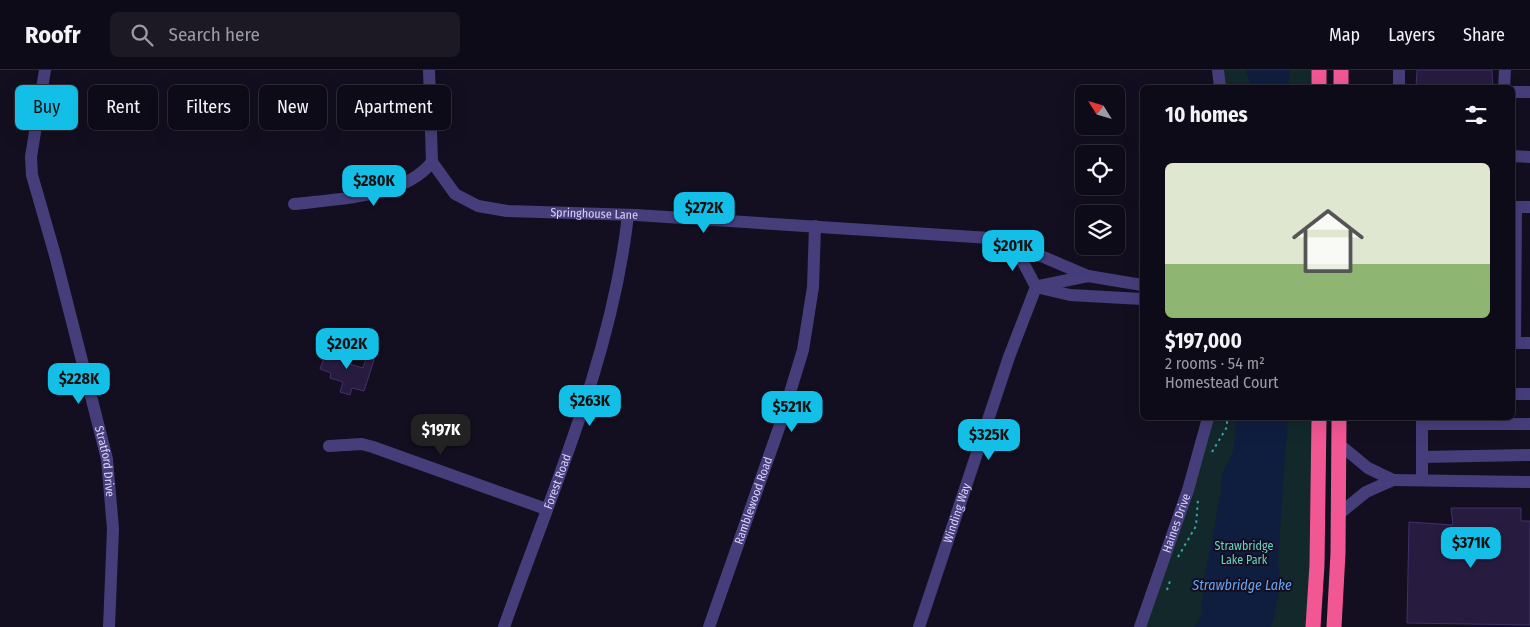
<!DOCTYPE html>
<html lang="en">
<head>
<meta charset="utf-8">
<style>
	body { margin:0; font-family:"Fira Sans Condensed",sans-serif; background:#1c1925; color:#f1f3f6; height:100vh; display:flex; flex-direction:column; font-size:19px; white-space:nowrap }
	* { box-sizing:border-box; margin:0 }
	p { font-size:16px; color:#9b9ba2 }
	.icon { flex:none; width:28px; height:28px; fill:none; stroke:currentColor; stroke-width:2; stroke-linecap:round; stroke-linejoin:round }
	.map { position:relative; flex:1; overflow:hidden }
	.panel { position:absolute; left:1140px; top:15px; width:375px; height:335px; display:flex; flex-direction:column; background:#0e0b18; border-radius:8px; box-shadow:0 5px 20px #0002,0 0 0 1px #2e2b37 }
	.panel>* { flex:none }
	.banner { position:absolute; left:15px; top:15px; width:475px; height:45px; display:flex; gap:10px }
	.needle { width:32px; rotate:307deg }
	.buttons { position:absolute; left:1075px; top:15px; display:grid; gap:10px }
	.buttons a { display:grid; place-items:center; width:50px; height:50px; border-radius:8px; background:#0e0b18; box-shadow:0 5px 20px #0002,0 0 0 1px #2e2b37; font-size:25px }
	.price { position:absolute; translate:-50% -42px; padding:0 11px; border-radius:10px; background:#13bee7; color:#111; font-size:16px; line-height:32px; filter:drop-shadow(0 1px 2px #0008) }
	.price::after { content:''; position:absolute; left:50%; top:30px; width:15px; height:11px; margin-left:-8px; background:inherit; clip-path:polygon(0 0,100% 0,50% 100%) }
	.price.current { background:#222; color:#fff }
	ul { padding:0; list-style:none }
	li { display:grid; align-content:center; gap:10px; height:265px; padding:0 25px }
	li span { display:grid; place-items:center; height:155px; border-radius:8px; color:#555 }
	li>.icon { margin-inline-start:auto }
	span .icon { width:90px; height:90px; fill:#fffc; stroke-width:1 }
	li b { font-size:21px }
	h2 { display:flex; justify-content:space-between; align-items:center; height:60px; padding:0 25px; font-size:21px }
	.chip { padding:0 18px; border-radius:8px; background:#0e0b18; box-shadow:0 5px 20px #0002,0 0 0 1px #2e2b37; font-size:18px; line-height:45px }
	.chip.current { background:#13bee7; color:#111 }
	header { display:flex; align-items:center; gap:30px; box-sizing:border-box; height:70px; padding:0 25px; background:#0e0b18; border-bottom:1px solid #2e2b37 }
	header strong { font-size:24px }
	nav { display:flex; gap:28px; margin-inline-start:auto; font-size:18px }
	.search { width:350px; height:45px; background:#1c1925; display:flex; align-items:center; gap:12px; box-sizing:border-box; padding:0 18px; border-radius:8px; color:#9b9ba2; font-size:19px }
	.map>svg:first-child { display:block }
	.green { fill:#12282a }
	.water { fill:#0f1d3f }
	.building { fill:#271c40; stroke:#41306a }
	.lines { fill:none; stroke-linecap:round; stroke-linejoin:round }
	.path { stroke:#38a6a9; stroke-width:2; stroke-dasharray:2.5 4; stroke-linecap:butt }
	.minor { stroke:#463e7b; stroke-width:12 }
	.highway { stroke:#f15793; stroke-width:15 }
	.labels { text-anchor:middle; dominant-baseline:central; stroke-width:4; stroke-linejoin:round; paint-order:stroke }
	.street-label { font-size:12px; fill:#dad2fb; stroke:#130f20 }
	.park-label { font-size:12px; fill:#64d5c3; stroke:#130f20 }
	.water-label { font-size:14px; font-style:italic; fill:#68a6f3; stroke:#130f20 }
</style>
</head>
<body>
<header>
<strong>Roofr</strong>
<div class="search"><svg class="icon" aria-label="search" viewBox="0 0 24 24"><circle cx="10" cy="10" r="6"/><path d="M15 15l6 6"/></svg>Search here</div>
<nav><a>Map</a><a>Layers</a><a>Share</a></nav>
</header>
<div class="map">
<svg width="1530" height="557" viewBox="0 0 1530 557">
	<rect width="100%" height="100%" fill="#130f20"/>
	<path class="green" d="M1215,0H1319V17H1219Z
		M1207,348H1319L1313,557H1139Z"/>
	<path class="water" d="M1246,0H1290L1288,17H1251Z
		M1236,348H1288L1278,488C1281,513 1278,533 1271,557H1194L1201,547L1204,510L1221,422C1219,395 1230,397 1234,376C1236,367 1235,357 1236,348Z"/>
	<path class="building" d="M1417,0H1492L1493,18H1416Z
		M339,273L347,276L345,283L349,285L346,293L363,298L368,282L376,284L364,321L352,318L350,325L340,322L343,312L330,308L331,303L320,299L327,280L336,283Z
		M1451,438H1521V451H1530V555L1407,553L1409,452L1453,455Z"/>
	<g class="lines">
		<path class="path" d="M1212,382L1227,357V348
			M1178,487L1196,456L1198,429
			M1167,520L1171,508"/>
		<g class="minor">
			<path id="s1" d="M45,0L31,87L32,105L55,185L107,389L113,459L109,557"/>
			<path id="s2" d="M429,0L432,92L455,124L478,136L507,141L636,145L990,168L1020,177L1088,206L1142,215"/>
			<path d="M1218,0L1220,18"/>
			<path d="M1399,0V18"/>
			<path d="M1504,18L1505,0"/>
			<path d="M1512,22H1530"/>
			<path d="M1512,86L1530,87"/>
			<path d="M294,134C335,129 404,128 432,92"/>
			<path d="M1512,137H1530"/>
			<path d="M1014,175L1036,217L1070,225L1142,229"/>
			<path d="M1039,216L1088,206"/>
			<path d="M1512,273H1530"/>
			<path d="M1515,273L1516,137"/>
			<path d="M1512,324H1530"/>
			<path d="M1422,354H1530"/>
			<path d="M329,376L362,374L373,377L546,439"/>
			<path d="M1422,387L1530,385"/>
			<path d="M1393,410L1530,412"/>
			<path d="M1422,410V348"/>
			<path d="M1339,444L1366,422L1393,410L1368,398L1339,374"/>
			<path id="s3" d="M504,557C551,423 612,288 628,145"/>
			<path id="s4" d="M709,557L781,352L803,280L813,217L815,156"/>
			<path id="s5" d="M919,557L1009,287L1036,217"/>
			<path id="s6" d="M1140,557L1188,420L1208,348"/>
		</g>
		<path class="highway" d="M1319,18V0
			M1341,18V0
			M1313,557L1317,495L1319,348
			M1334,557L1338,483L1339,348"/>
	</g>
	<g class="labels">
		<g class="street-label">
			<text stroke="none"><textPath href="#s2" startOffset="274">Springhouse Lane</textPath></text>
			<text stroke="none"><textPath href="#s1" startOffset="402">Stratford Drive</textPath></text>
			<text stroke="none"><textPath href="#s3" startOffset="155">Forest Road</textPath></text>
			<text stroke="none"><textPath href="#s4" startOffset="134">Ramblewood Road</textPath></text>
			<text stroke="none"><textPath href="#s5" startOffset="120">Winding Way</textPath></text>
			<text stroke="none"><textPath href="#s6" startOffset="110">Haines Drive</textPath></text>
		</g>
		<g class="park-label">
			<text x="1244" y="476">Strawbridge<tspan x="1244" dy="14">Lake Park</tspan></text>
		</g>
		<g class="water-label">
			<text x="1242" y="515">Strawbridge Lake</text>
		</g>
	</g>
</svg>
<div class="buttons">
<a><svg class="needle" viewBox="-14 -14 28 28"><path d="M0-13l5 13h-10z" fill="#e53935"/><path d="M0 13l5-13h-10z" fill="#9b9ba2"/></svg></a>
<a><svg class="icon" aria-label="locate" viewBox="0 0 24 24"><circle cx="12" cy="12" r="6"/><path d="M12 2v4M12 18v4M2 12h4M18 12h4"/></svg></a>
<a><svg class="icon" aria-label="layers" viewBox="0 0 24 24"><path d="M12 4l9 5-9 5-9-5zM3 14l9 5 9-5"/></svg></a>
</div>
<b class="price" style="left:374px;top:137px">$280K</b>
<b class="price" style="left:704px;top:164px">$272K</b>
<b class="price" style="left:1013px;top:202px">$201K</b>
<b class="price" style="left:347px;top:300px">$202K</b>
<b class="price" style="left:79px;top:335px">$228K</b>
<b class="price" style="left:590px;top:357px">$263K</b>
<b class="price" style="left:792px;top:363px">$521K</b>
<b class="price current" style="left:441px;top:386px">$197K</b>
<b class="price" style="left:989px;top:391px">$325K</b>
<b class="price" style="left:1471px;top:499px">$371K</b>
<div class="banner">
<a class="chip current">Buy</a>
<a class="chip">Rent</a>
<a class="chip">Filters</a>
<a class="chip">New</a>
<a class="chip">Apartment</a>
</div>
<section class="panel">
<h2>10 homes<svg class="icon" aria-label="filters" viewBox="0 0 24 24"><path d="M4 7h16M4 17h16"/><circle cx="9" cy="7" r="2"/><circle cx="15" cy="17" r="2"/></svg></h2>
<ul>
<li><span style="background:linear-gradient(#dfe7d0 65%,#8fb573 0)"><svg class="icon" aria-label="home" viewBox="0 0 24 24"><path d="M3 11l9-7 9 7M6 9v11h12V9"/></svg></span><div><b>$197,000</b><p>2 rooms · 54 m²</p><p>Homestead Court</p></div></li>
</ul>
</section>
</div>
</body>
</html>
